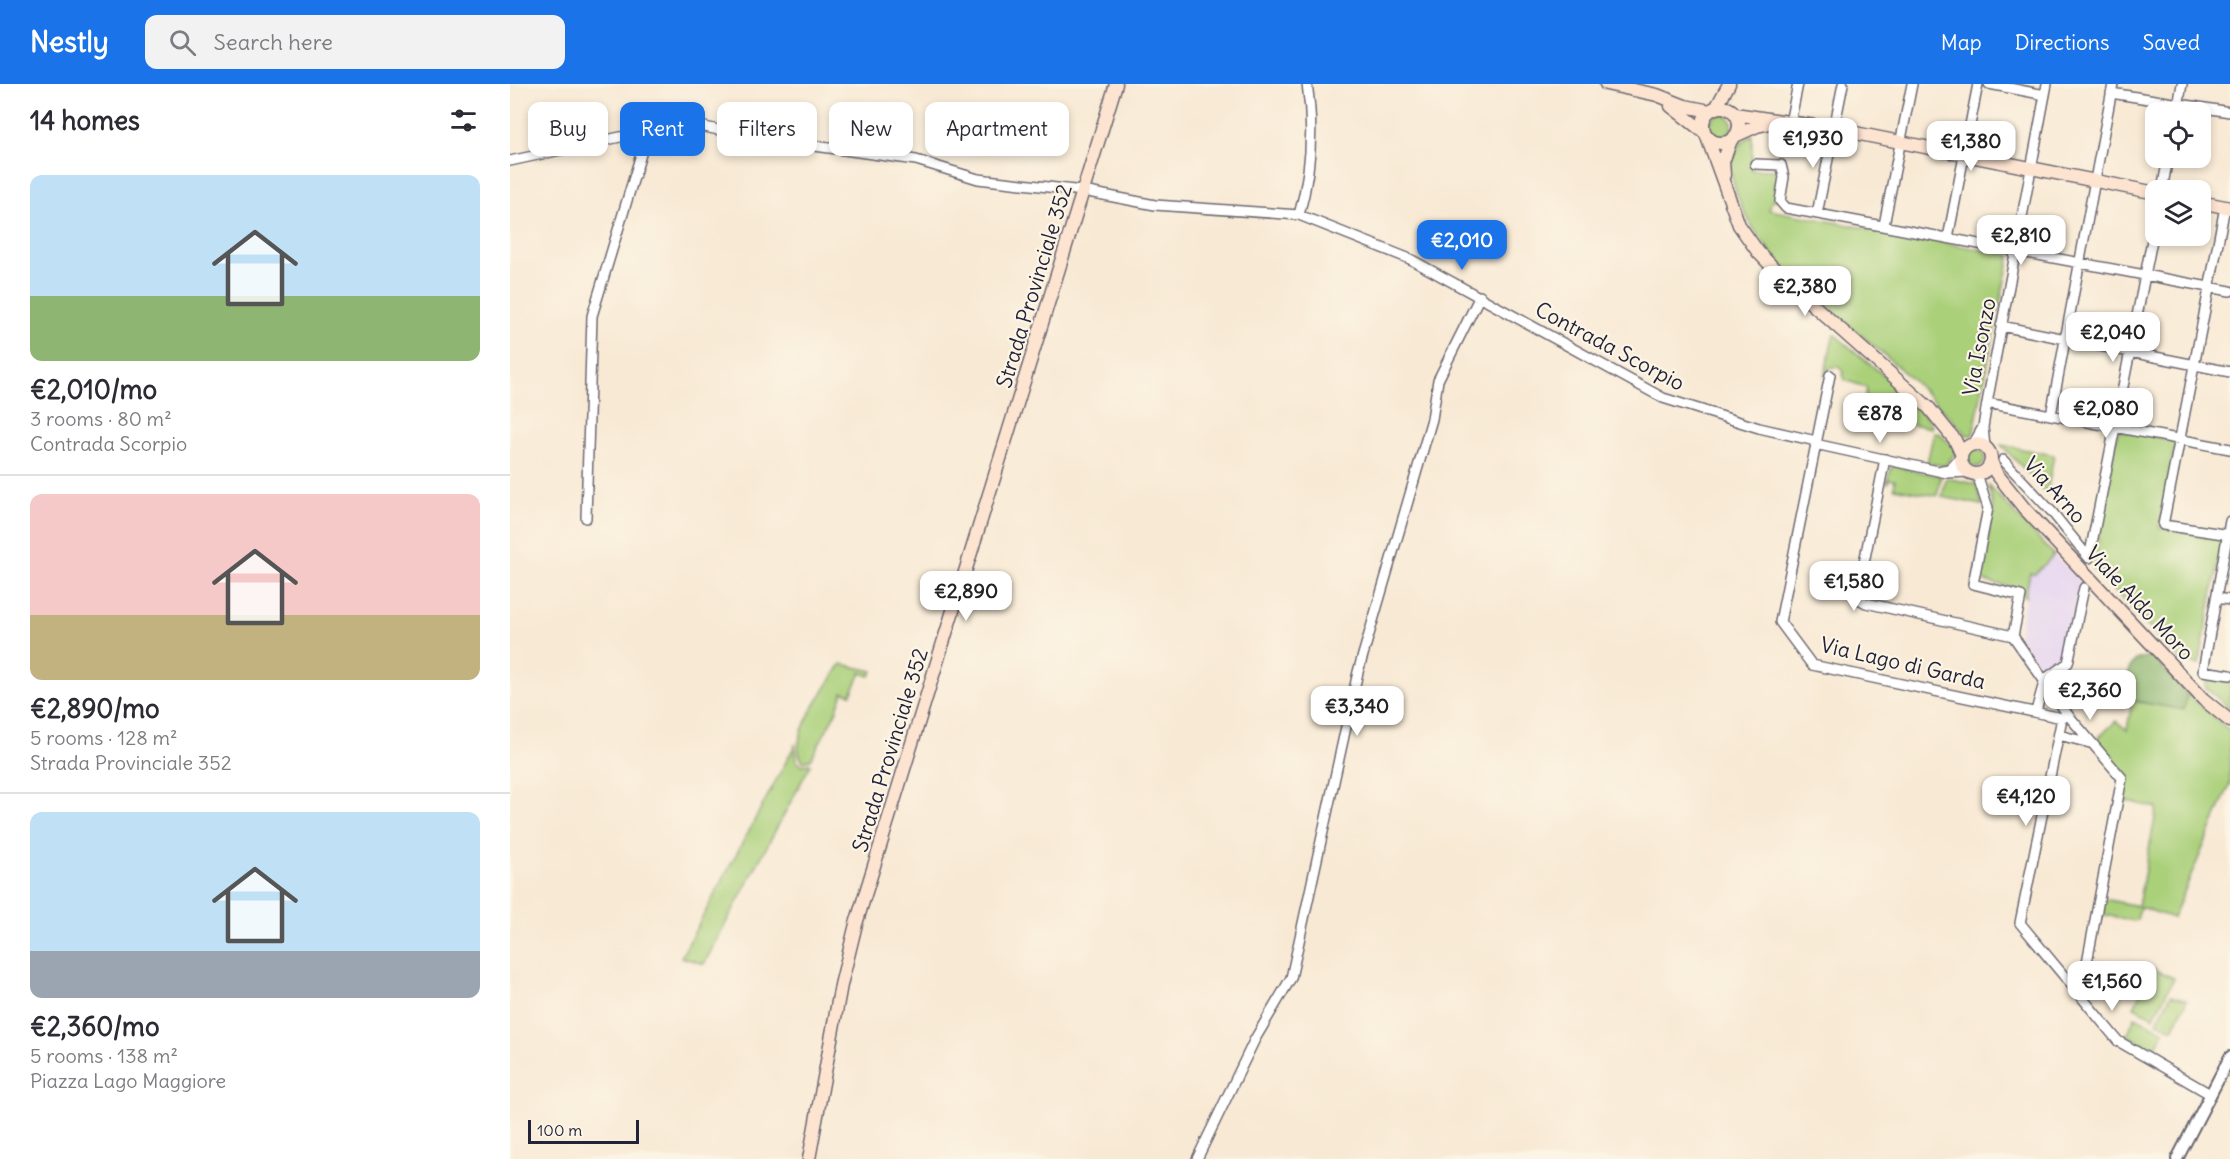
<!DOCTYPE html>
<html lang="en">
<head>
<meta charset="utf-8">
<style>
	body { margin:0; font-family:Delius,sans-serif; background:#f2f2f3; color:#2b2b33; height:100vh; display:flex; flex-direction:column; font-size:22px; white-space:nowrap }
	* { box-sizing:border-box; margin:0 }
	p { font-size:20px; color:#7c7c81 }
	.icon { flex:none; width:33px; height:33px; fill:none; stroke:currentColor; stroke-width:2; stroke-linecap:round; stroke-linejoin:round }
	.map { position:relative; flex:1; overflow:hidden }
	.sheet { display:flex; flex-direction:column; background:#fff; width:510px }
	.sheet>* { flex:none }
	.top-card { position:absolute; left:18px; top:18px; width:570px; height:54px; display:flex; gap:12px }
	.fabs { position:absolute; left:1635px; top:18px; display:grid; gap:12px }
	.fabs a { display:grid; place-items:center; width:66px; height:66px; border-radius:12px; background:#fff; box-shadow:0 3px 9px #0003; font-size:30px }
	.scale { position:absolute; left:18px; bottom:15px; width:111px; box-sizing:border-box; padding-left:6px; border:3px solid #22223b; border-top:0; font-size:16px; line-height:21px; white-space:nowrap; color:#22223b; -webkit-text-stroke:4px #fcf5e5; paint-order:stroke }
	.price { position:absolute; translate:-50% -51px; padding:0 14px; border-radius:12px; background:#fff; color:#222; font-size:20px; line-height:39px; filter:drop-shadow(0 2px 3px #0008) }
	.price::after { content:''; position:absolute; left:50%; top:36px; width:18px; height:14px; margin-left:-9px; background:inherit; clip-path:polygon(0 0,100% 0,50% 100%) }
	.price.on { background:#1a73e8; color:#fff }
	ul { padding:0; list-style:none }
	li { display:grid; align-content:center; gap:12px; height:318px; padding:0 30px }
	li+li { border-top:2px solid #e1e1e2 }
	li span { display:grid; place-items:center; height:186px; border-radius:12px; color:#555 }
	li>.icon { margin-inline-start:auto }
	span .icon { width:108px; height:108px; fill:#fffc; stroke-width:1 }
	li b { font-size:26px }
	h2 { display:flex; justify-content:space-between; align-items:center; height:72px; padding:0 30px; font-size:26px }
	.tag { padding:0 21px; border-radius:12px; background:#fff; box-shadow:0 3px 9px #0003; font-size:21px; line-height:54px }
	.tag.on { background:#1a73e8; color:#fff }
	header { display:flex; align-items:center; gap:36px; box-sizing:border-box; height:84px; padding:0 30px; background:#1a73e8; color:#fff }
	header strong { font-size:28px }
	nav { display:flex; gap:33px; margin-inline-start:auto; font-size:21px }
	.search { width:420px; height:54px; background:#f2f2f3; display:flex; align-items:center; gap:15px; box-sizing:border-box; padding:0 21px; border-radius:12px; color:#7c7c81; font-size:22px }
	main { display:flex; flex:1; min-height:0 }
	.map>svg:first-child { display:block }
	.built { fill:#e4d3f2 }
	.green { fill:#aad07a; stroke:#66795a; stroke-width:1.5 }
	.forest { fill:#87b26a; stroke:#546a52; stroke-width:1.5 }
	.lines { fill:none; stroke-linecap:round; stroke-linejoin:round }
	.minor-casing { stroke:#6d6871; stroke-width:12 }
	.tertiary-casing { stroke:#6d6871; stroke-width:14 }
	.secondary-casing { stroke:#6d6871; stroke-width:15 }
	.minor { stroke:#fff; stroke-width:9 }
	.tertiary { stroke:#fff; stroke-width:10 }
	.secondary { stroke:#fde4d1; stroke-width:12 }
	.labels { text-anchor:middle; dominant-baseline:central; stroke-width:4.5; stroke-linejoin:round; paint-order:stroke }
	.street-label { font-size:21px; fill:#22223b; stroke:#fcf5e5 }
</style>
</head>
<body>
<header>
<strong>Nestly</strong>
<div class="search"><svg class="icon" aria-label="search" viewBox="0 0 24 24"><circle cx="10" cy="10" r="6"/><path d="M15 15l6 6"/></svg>Search here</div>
<nav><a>Map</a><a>Directions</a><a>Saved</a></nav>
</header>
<main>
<section class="sheet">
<h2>14 homes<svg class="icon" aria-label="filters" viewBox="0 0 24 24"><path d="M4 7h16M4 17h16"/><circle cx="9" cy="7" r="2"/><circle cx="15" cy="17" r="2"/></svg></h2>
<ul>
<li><span style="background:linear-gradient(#bfe0f5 65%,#8fb573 0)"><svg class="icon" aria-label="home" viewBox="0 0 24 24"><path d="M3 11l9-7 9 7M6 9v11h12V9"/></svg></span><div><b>€2,010/mo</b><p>3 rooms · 80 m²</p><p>Contrada Scorpio</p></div></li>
<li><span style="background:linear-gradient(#f6c9c9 65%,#c2b280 0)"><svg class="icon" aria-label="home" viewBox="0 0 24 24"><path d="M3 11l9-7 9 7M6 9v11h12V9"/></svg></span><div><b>€2,890/mo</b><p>5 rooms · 128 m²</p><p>Strada Provinciale 352</p></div></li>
<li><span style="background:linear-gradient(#bfe0f5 75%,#9aa5b1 0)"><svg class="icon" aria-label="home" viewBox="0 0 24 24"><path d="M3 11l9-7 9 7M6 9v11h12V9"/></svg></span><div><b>€2,360/mo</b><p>5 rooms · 138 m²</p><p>Piazza Lago Maggiore</p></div></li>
</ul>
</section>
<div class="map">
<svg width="1720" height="1075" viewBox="0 0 1720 1075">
	<rect width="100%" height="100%" fill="#fcf5e5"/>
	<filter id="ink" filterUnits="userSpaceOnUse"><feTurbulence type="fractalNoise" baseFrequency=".0167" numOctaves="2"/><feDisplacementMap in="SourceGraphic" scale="12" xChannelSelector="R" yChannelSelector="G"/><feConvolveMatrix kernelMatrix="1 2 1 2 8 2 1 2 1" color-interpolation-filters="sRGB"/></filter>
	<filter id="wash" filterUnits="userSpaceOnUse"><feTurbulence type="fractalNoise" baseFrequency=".008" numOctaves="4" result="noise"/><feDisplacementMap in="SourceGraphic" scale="24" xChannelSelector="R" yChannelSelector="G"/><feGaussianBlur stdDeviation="1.35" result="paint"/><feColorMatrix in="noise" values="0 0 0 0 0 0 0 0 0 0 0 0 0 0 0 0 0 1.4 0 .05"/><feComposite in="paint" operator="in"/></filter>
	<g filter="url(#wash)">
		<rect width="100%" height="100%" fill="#f8e9d4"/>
		<path class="built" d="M1544,471L1570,497L1557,567L1533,586L1508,552L1520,489L1525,490Z"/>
		<path class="green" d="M1200 41a11 11 0 1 1 22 0a11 11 0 1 1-22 0Z
			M1242,51V86H1264L1270,91L1266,116H1262L1259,126L1500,171L1463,351H1457C1432,324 1407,299 1379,275C1324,225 1244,175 1224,101C1218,79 1221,64 1242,51Z
			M1324,250C1355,277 1399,308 1422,341L1421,344L1352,330L1357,304L1335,296L1332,286L1328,282L1320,284L1314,292Z
			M1608,346L1666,357L1649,444L1713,454L1689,581L1672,578L1583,484Z
			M1424,348L1429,349L1445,365V370L1435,382L1417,379Z
			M1491,361L1544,371L1537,409Z
			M1457 374a9 9 0 1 1 18 0a9 9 0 1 1-18 0Z
			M1382,382L1431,392L1427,412L1384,404L1385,396L1379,395L1378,400L1377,396Z
			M1436,394L1466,400L1472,421L1432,413Z
			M1479,402L1544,471L1525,490L1520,489L1515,513L1509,505L1469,496L1483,424Z
			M331,580L363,587L360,592L351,589L341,610L333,608L326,628L301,675L294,678C272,659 320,599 331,580Z
			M1697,593L1720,597V625L1695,603Z
			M1677,610L1720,647V700L1663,834L1630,823L1627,836L1624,837L1590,830L1593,815L1628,822L1647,724L1613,716L1618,697L1586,656L1606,637L1617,646L1622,617L1674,626Z
			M285,661L287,678L293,681L301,680L194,880L171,873Z
			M1643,885L1664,894L1644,933L1624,923Z
			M1661,911L1677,916L1663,945L1647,938Z
			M1625,933L1654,947L1645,965L1617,951Z"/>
		<path class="forest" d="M1641,571L1677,610L1674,626L1614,615L1619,585L1626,576Z"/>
	</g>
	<g filter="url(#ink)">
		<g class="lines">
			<g class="minor-casing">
				<path id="minor" d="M1479,0L1535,11
					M1601,9L1720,28
					M1667,28L1672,0
					M1280,39L1288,0
					M0,77L156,43L185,41L247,54L406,76L468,95L573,107L645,121L789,131L900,175L1153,314L1249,344L1306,357
					M1245,80L1271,81L1274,93L1270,117L1276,124L1720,207
					M1652,106L1658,74
					M1715,123L1653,441L1720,451
					M1307,130L1333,0
					M789,131C801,88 804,44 797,0
					M1374,141L1402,0
					M1438,154L1468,0
					M1491,242L1720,288
					M1320,291L1270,538L1302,581L1552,634L1558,631
					M1477,319L1720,365
					M1541,331L1603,0
					M1464,359L1473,343
					M1305,360L1437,389L1459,388
					M1475,363L1473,343L1477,319L1537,0
					M1375,375L1348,508L1349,515L1356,519L1503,552
					M1493,376L1542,428L1579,474L1646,136
					M1432,386L1439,385L1450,374
					M1467,390L1478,424L1463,500L1511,512L1503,552
					M76,434L82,232L138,47
					M1720,437L1693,587L1720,591
					M1706,514L1720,516
					M1503,552L1558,631L1612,694L1571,910
					M1535,595L1558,579L1574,504
					M1526,627L1535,595
					M1552,634L1510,839L1608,957L1700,1010
					M1549,651L1580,659
					M687,1075L745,955L781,894L848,588L922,335L928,296L970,212"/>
			</g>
			<g class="tertiary-casing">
				<path id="tertiary" d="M1667,1075L1720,973"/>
			</g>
			<g class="secondary-casing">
				<path id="secondary" d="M1096,0L1147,11L1175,22L1200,27
					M1161,22L1194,48
					M1193 41a18 18 0 1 1 36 0a18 18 0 1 1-36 0Z
					M1206,24L1219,0
					M1225,30L1325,45L1646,109
					M1225,52L1247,42L1260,39
					M1197,53L1229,141L1248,168L1275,196L1419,324L1445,356L1451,369
					M1214,91L1213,78L1221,56
					M1690,118L1720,124
					M1451 375a15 15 0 1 1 30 0a15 15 0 1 1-30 0Z
					M1481,377L1486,389L1514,424L1693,615L1720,637
					M299,1075L331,901L346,840L606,0"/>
			</g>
			<use href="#minor" class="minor"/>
			<use href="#tertiary" class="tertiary"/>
			<use href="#secondary" class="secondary"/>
		</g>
	</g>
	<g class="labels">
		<g class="street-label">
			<text transform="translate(524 202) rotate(-73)">Strada Provinciale 352</text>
			<text transform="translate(1100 262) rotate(28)">Contrada Scorpio</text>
			<text transform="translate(1469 263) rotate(-79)">Via Isonzo</text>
			<text transform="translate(1545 406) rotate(48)">Via Arno</text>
			<text transform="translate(1630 519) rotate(47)">Viale Aldo Moro</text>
			<text transform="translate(1393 579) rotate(13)">Via Lago di Garda</text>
			<text transform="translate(380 666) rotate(-73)">Strada Provinciale 352</text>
		</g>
	</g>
</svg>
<div class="fabs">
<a><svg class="icon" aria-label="locate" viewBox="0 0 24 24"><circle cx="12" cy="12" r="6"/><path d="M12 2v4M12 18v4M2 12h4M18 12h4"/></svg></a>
<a><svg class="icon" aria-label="layers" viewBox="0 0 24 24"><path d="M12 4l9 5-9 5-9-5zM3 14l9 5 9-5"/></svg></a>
</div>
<div class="scale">100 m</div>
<b class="price" style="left:1303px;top:85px">€1,930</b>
<b class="price" style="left:1461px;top:88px">€1,380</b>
<b class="price" style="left:1511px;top:182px">€2,810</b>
<b class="price on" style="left:952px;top:187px">€2,010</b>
<b class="price" style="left:1295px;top:233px">€2,380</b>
<b class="price" style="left:1603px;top:279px">€2,040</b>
<b class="price" style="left:1596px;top:355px">€2,080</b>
<b class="price" style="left:1370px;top:360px">€878</b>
<b class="price" style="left:1344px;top:528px">€1,580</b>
<b class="price" style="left:456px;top:538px">€2,890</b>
<b class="price" style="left:1580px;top:637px">€2,360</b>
<b class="price" style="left:847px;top:653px">€3,340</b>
<b class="price" style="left:1516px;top:743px">€4,120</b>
<b class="price" style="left:1602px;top:928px">€1,560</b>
<div class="top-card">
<a class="tag">Buy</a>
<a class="tag on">Rent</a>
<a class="tag">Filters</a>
<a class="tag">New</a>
<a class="tag">Apartment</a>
</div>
</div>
</main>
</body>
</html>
